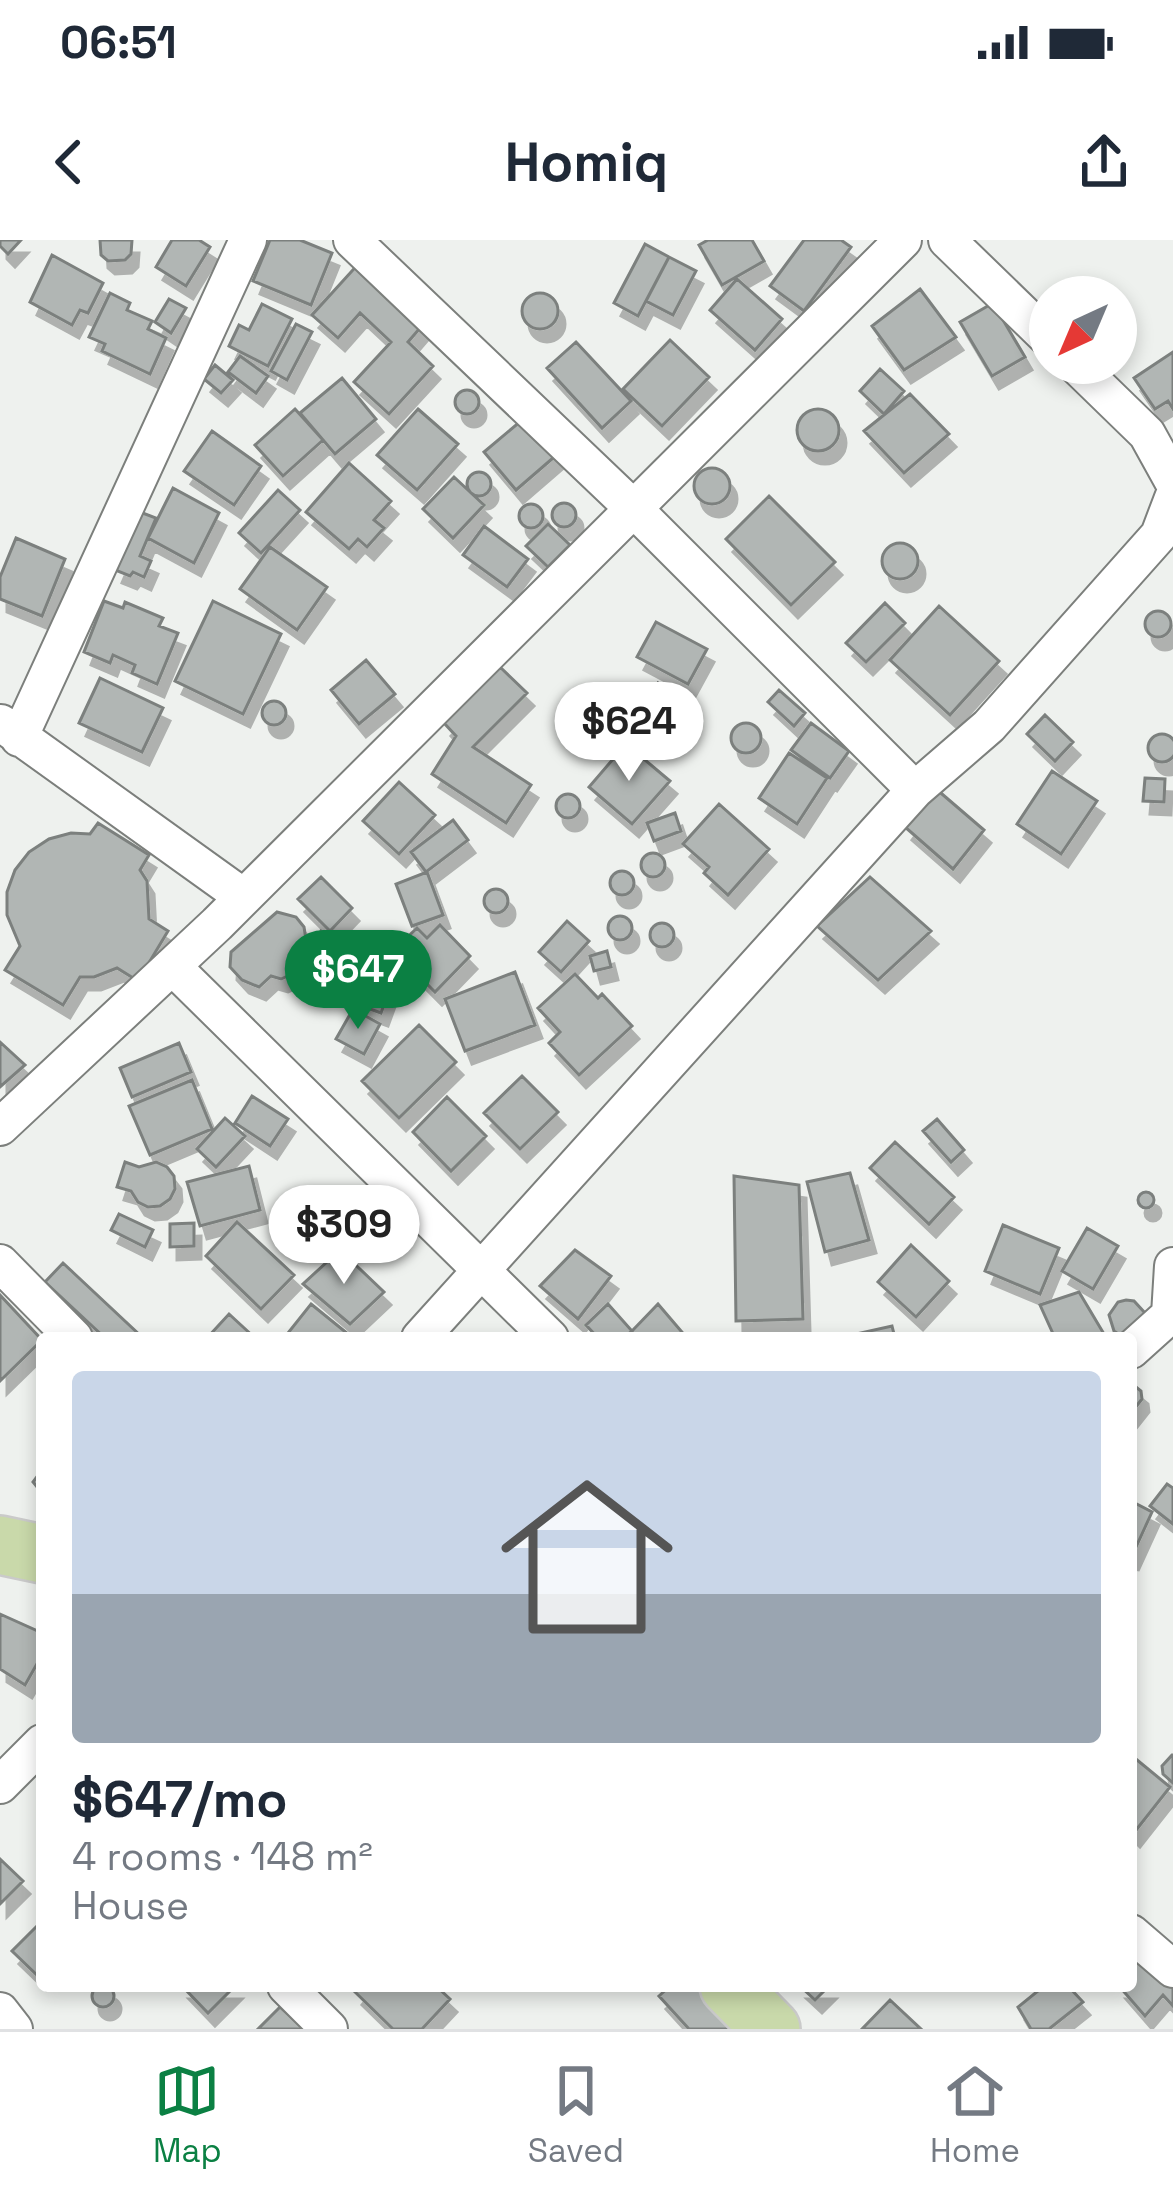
<!DOCTYPE html>
<html lang="en">
<head>
<meta charset="utf-8">
<style>
	body { margin:0; font-family:"Space Grotesk",sans-serif; background:#f6f6f7; color:#1f2937; height:100vh; display:flex; flex-direction:column; font-size:45px; white-space:nowrap }
	* { box-sizing:border-box; margin:0 }
	p { font-size:39px; color:#747a83 }
	.icon { flex:none; width:66px; height:66px; fill:none; stroke:currentColor; stroke-width:2; stroke-linecap:round; stroke-linejoin:round }
	.map { position:relative; flex:1; overflow:hidden }
	.panel { position:absolute; left:36px; top:1092px; width:1101px; height:660px; display:flex; flex-direction:column; background:#fff; border-radius:12px; box-shadow:0 6px 18px #0003 }
	.panel>* { flex:none }
	.needle { width:78px; rotate:224deg }
	.buttons { position:absolute; left:1029px; top:36px; display:grid; gap:24px }
	.buttons a { display:grid; place-items:center; width:108px; height:108px; border-radius:50%; background:#fff; box-shadow:0 6px 18px #0003; font-size:60px }
	.price { position:absolute; translate:-50% -102px; padding:0 27px; border-radius:42px; background:#fff; color:#222; font-size:39px; line-height:78px; filter:drop-shadow(0 3px 6px #0008) }
	.price::after { content:''; position:absolute; left:50%; top:72px; width:36px; height:27px; margin-left:-18px; background:inherit; clip-path:polygon(0 0,100% 0,50% 100%) }
	.price.selected { background:#0b8043; color:#fff }
	ul { padding:0; list-style:none }
	li { display:grid; align-content:center; gap:24px; height:636px; padding:0 36px }
	li+li { border-top:3px solid #e0e1e3 }
	li span { display:grid; place-items:center; height:372px; border-radius:12px; color:#555 }
	li>.icon { margin-inline-start:auto }
	span .icon { width:216px; height:216px; fill:#fffc; stroke-width:1 }
	li b { font-size:51px }
	.status { display:flex; justify-content:space-between; align-items:center; height:84px; padding:0 60px; background:#fff; direction:ltr }
	.status svg { height:33px; fill:currentColor }
	header { display:flex; justify-content:space-between; align-items:center; height:156px; padding:0 36px; background:#fff; font-size:54px; font-weight:800 }
	.dock { display:flex; justify-content:space-around; align-items:center; height:168px; border-top:3px solid #e0e1e3; background:#fff; font-size:33px; color:#747a83 }
	.dock a { display:grid; justify-items:center; gap:6px }
	.dock .selected { color:#0b8043 }
	.map>svg:first-child { display:block }
	.building { fill:#b1b6b4; stroke:#7c807e; stroke-width:3; filter:url(#shadow) }
	.lines { fill:none; stroke-linecap:round; stroke-linejoin:round }
	.street-casing { stroke:#7c7f7c; stroke-width:40 }
	.primary-casing { stroke:#cacaca; stroke-width:62 }
	.street { stroke:#fff; stroke-width:36 }
	.primary { stroke:#c9d9aa; stroke-width:57 }
</style>
</head>
<body>
<div class="status"><b>06:51</b><svg viewBox="0 0 49 12"><path d="M0 12V9h3v3zM5 12V6h3v6zM10 12V3h3v9zM15 12V0h3v12zM26 1h20v11H26zM47 4h2v5h-2z"/></svg></div>
<header><svg class="icon" aria-label="back" viewBox="0 0 24 24"><path d="M15 5l-7 7 7 7"/></svg>Homiq<svg class="icon" aria-label="share" viewBox="0 0 24 24"><path d="M12 15V3M7 8l5-5 5 5M5 13v7h14v-7"/></svg></header>
<div class="map">
<svg width="1173" height="1789" viewBox="0 0 1173 1789">
	<defs>
		<filter id="shadow"><feDropShadow dx="7" dy="13" stdDeviation="0" flood-color="#0004"/></filter>
	</defs>
	<rect width="100%" height="100%" fill="#eef1ee"/>
	<path class="building" d="M0,0H21L8,14L0,6Z
		M100,0H132L131,14L125,20L108,21L101,15Z
		M172,0H199L210,7L186,46L156,27Z
		M270,0H300L332,13L311,65L253,41Z
		M708,0H752L764,21L722,45L699,5Z
		M804,0H841L851,7L804,71L770,46Z
		M645,4L669,17L638,76L614,63Z
		M52,15L103,43L88,73L80,70L72,85L30,62Z
		M669,17L696,31L673,75L646,61Z
		M361,21L427,80L408,102L433,126L389,174L354,142L391,102L360,73L338,98L312,75Z
		M737,39L782,79L755,110L710,70Z
		M920,49L956,97L904,130L872,86Z
		M110,53L130,63L127,70L152,81L148,89L166,98L150,134L102,111L105,104L89,97Z
		M522 71a18 18 0 1 1 36 0a18 18 0 1 1-36 0Z
		M169,59L186,68L171,93L155,82Z
		M993,63L1025,117L992,136L960,82Z
		M262,64L292,79L268,126L229,106L239,85L249,90Z
		M296,84L312,92L287,140L271,131Z
		M670,100L709,137L662,186L623,149Z
		M576,102L631,161L602,188L547,128Z
		M1173,112V169L1168,161L1155,169L1134,138Z
		M240,116L268,136L256,153L228,132Z
		M215,125L233,140L221,153L204,139Z
		M880,129L904,151L884,174L860,151Z
		M342,138L376,179L335,214L300,173Z
		M455 162a12 12 0 1 1 24 0a12 12 0 1 1-24 0Z
		M910,154L949,194L904,233L864,191Z
		M295,169L323,200L283,236L255,205Z
		M418,169L458,204L417,250L377,215Z
		M797 190a21 21 0 1 1 42 0a21 21 0 1 1-42 0Z
		M528,175L560,212L516,250L484,212Z
		M212,191L261,226L234,265L184,231Z
		M349,223L391,261L374,280L384,288L367,307L358,299L349,309L306,272Z
		M694 246a18 18 0 1 1 36 0a18 18 0 1 1-36 0Z
		M467 244a12 12 0 1 1 24 0a12 12 0 1 1-24 0Z
		M454,237L484,265L453,298L423,269Z
		M173,248L219,273L194,323L148,298Z
		M278,250L300,270L261,313L239,293Z
		M769,256L835,322L791,365L726,299Z
		M552 275a12 12 0 1 1 24 0a12 12 0 1 1-24 0Z
		M519 276a12 12 0 1 1 24 0a12 12 0 1 1-24 0Z
		M140,272L156,278L140,316L151,321L144,337L133,332L130,336L115,330Z
		M548,284L570,305L548,327L526,306Z
		M484,286L528,319L507,347L463,315Z
		M16,298L65,319L42,376L0,359V337Z
		M882 321a18 18 0 1 1 36 0a18 18 0 1 1-36 0Z
		M270,307L327,347L297,390L240,349Z
		M104,361L123,368L125,362L163,378L159,386L178,393L157,444L132,433L135,425L113,415L110,423L84,412Z
		M213,361L281,394L243,474L175,441Z
		M885,363L905,383L866,422L846,403Z
		M939,366L999,421L950,475L890,420Z
		M1145 384a13 13 0 1 1 26 0a13 13 0 1 1-26 0Z
		M656,382L707,409L688,444L637,417Z
		M366,420L395,454L359,484L331,450Z
		M500,427L527,453L473,507L531,545L506,583L432,534L456,496L444,483Z
		M100,438L163,468L142,512L79,483Z
		M658,443L692,466L684,478L651,456Z
		M779,450L805,473L794,486L768,462Z
		M262 473a12 12 0 1 1 24 0a12 12 0 1 1-24 0Z
		M1045,475L1073,502L1055,521L1027,494Z
		M811,483L849,511L830,538L791,510Z
		M731 498a15 15 0 1 1 30 0a15 15 0 1 1-30 0Z
		M1148 508a14 14 0 1 1 28 0a14 14 0 1 1-28 0Z
		M626,504L670,541L632,584L589,547Z
		M789,513L827,538L797,584L759,558Z
		M1052,531L1097,561L1061,614L1017,584Z
		M1145,538L1165,539L1164,562L1143,561Z
		M399,542L435,575L399,614L363,581Z
		M935,548L984,590L953,629L905,587Z
		M556 566a12 12 0 1 1 24 0a12 12 0 1 1-24 0Z
		M719,564L769,609L728,655L704,633L709,627L683,604Z
		M675,573L681,591L654,601L647,583Z
		M453,580L468,600L426,632L411,612Z
		M98,583L149,615L140,630L147,641L149,679L168,691L138,741L117,728L94,737H80L63,765L5,730L20,706L7,675V652L15,630L29,612L49,599L71,593L90,594Z
		M641 625a12 12 0 1 1 24 0a12 12 0 1 1-24 0Z
		M610 643a12 12 0 1 1 24 0a12 12 0 1 1-24 0Z
		M427,632L443,675L412,686L396,644Z
		M321,637L352,668L330,691L298,659Z
		M870,637L931,691L878,740L817,686Z
		M484 661a12 12 0 1 1 24 0a12 12 0 1 1-24 0Z
		M277,672L296,677L304,687L307,706L291,722L290,735L281,739L271,736L259,747L242,740L230,727L231,712Z
		M608 688a12 12 0 1 1 24 0a12 12 0 1 1-24 0Z
		M567,681L589,701L561,732L539,712Z
		M650 695a12 12 0 1 1 24 0a12 12 0 1 1-24 0Z
		M440,685L470,716L435,752L401,718L381,773L348,761L358,733L312,716L321,691L368,707L372,694L400,704L417,688L427,698Z
		M607,711L611,727L594,731L590,716Z
		M515,732L535,785L465,811L445,759Z
		M575,734L598,758L602,754L632,786L579,835L549,803L560,792L538,768Z
		M353,769L380,784L364,814L336,799Z
		M419,785L456,822L399,878L362,841Z
		M0,802L25,825L0,847Z
		M179,803L191,832L132,857L120,828Z
		M522,836L558,872L520,909L484,873Z
		M192,840L212,889L150,915L129,866Z
		M252,856L288,879L270,906L235,883Z
		M447,857L486,896L451,931L413,892Z
		M225,878L245,896L216,927L197,909Z
		M937,879L964,910L951,922L923,891Z
		M895,902L954,957L929,984L870,928Z
		M125,922L139,927L156,922L167,927L174,936L175,949L170,959L160,966L148,967L138,962L131,951L117,947Z
		M249,926L260,970L200,986L187,942Z
		M850,933L869,1000L825,1012L807,942Z
		M734,936L799,945L803,1079L736,1081Z
		M366,949L403,986L383,1006L346,969Z
		M317,951L331,965L297,997L283,983Z
		M1138 960a8 8 0 1 1 16 0a8 8 0 1 1-16 0Z
		M119,974L153,990L145,1007L111,990Z
		M237,982L294,1035L261,1069L206,1016Z
		M194,983V1006L170,1007V984Z
		M1003,985L1059,1008L1040,1054L985,1031Z
		M1087,988L1118,1006L1093,1049L1062,1031Z
		M911,1005L949,1041L916,1077L878,1042Z
		M340,1010L384,1052L350,1084L303,1044Z
		M575,1010L611,1036L578,1079L540,1046Z
		M63,1023L143,1098H105L45,1042Z
		M1079,1052L1104,1094L1094,1098H1055L1040,1065Z
		M0,1055L42,1100L0,1141Z
		M1126,1060L1134,1061L1145,1073L1121,1096L1114,1091L1109,1075L1118,1062Z
		M311,1064L353,1098H284Z
		M608,1064L632,1091L624,1098H598L586,1085Z
		M658,1064L687,1098H625L632,1091Z
		M229,1074L255,1098H207Z
		M892,1086L895,1098H848L847,1096Z
		M1131,1143L1141,1151L1142,1159L1131,1173Z
		M42,1230V1253L33,1242Z
		M1167,1244L1173,1248V1284L1150,1266Z
		M1131,1261L1152,1272L1131,1318Z
		M0,1374L42,1393V1415L25,1445L0,1429Z
		M1131,1515L1170,1547L1133,1594L1131,1592Z
		M1172,1515H1173V1543L1163,1534L1162,1526Z
		M0,1619L23,1641L0,1664Z
		M42,1681V1733L39,1737L12,1711Z
		M1142,1712L1173,1739V1766L1163,1755L1145,1776L1119,1746H1131V1722Z
		M92 1756a11 11 0 1 1 22 0a11 11 0 1 1-22 0Z
		M182,1746H235L208,1773Z
		M360,1746H436L450,1759L422,1789H393L355,1752Z
		M670,1746H711L751,1789H689L659,1756Z
		M800,1746H829L815,1760Z
		M1044,1746H1068L1083,1762L1049,1789H1031L1018,1767Z
		M890,1760L921,1789H862Z
		M280,1767L304,1789H258Z"/>
	<g class="lines">
		<g class="street-casing">
			<path id="street" d="M352,0L635,270L915,550
				M947,0L1050,100
				M1074,123L1147,194L1173,241
				M1,483L242,656
				M19,498L248,0
				M172,726L550,1098
				M0,887L217,684L903,0
				M0,1023L74,1098
				M420,1098L915,550L989,486L1159,295L1173,258
				M1131,1110L1170,1075L1173,1026
				M0,1545L42,1503
				M1131,1693L1173,1729
				M286,1746L329,1789
				M0,1771L14,1789"/>
		</g>
		<g class="primary-casing">
			<path id="primary" d="M0,1305L42,1314
				M729,1746L771,1789"/>
		</g>
		<use href="#street" class="street"/>
		<use href="#primary" class="primary"/>
	</g>
</svg>
<div class="buttons">
<a><svg class="needle" viewBox="-14 -14 28 28"><path d="M0-13l5 13h-10z" fill="#e53935"/><path d="M0 13l5-13h-10z" fill="#747a83"/></svg></a>
</div>
<b class="price" style="left:629px;top:544px">$624</b>
<b class="price selected" style="left:358px;top:792px">$647</b>
<b class="price" style="left:344px;top:1047px">$309</b>
<section class="panel">
<ul>
<li><span style="background:linear-gradient(#c9d6e8 60%,#9aa5b1 0)"><svg class="icon" aria-label="home" viewBox="0 0 24 24"><path d="M3 11l9-7 9 7M6 9v11h12V9"/></svg></span><div><b>$647/mo</b><p>4 rooms · 148 m²</p><p>House</p></div></li>
</ul>
</section>
</div>
<nav class="dock">
<a class="selected"><svg class="icon" aria-label="map" viewBox="0 0 24 24"><path d="M3 6l6-2 6 2 6-2v14l-6 2-6-2-6 2zM9 4v14M15 6v14"/></svg>Map</a>
<a><svg class="icon" aria-label="saved" viewBox="0 0 24 24"><path d="M7 4h10v16l-5-4-5 4z"/></svg>Saved</a>
<a><svg class="icon" aria-label="home" viewBox="0 0 24 24"><path d="M3 11l9-7 9 7M6 9v11h12V9"/></svg>Home</a>
</nav>
</body>
</html>
